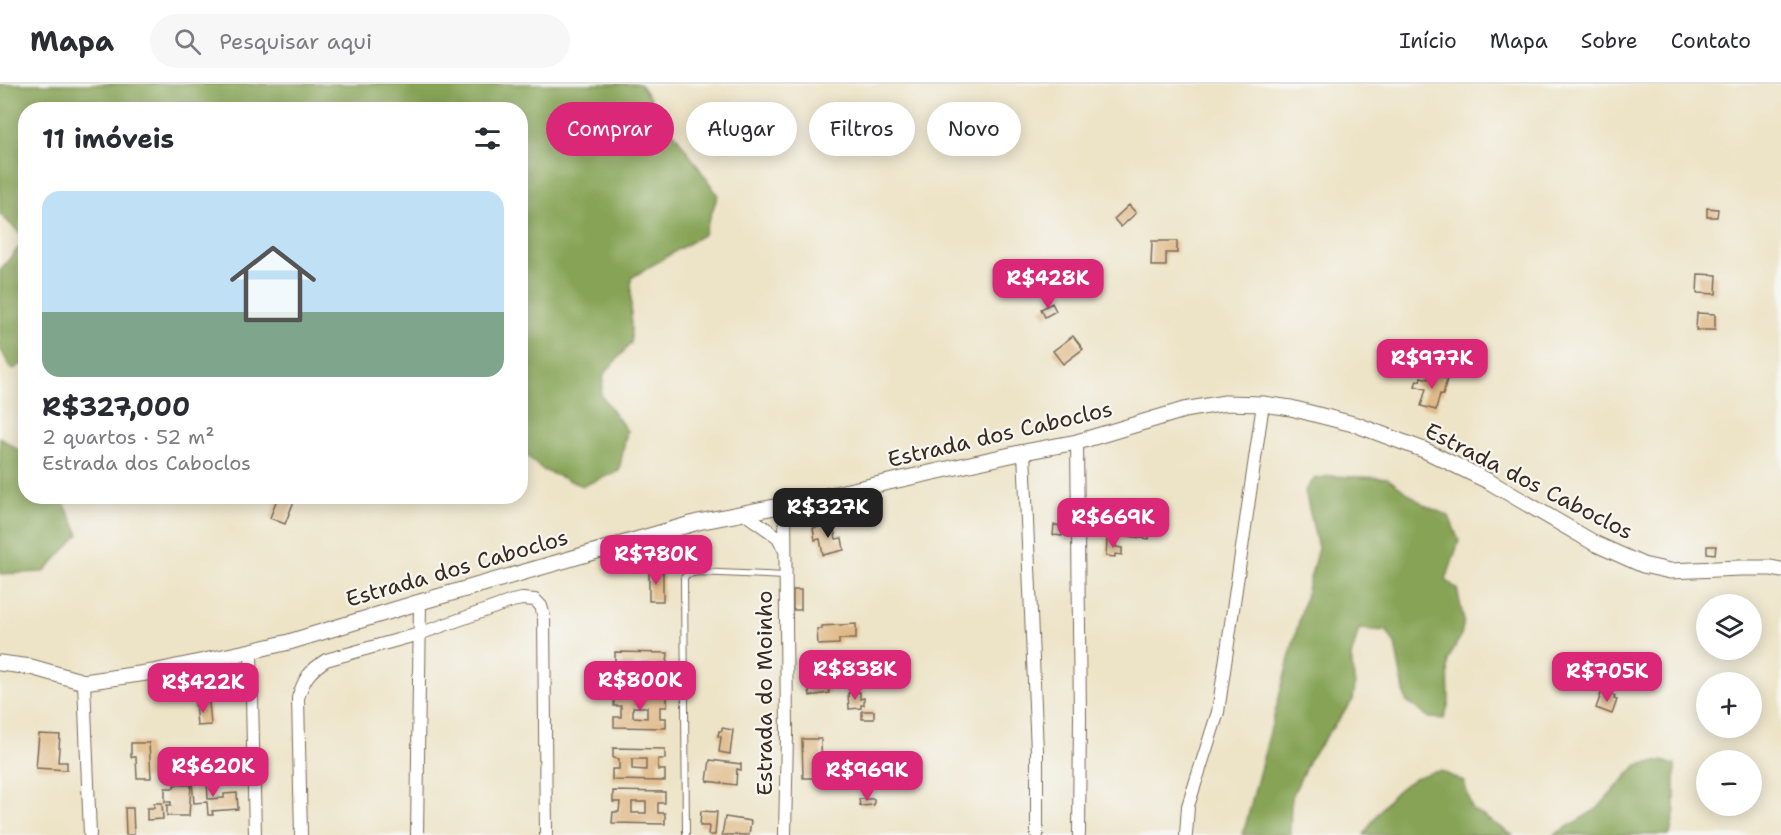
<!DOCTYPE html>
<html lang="pt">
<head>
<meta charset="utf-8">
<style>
	body { margin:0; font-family:"Shantell Sans",sans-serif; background:#f7f7f7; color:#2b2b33; height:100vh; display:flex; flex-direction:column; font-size:22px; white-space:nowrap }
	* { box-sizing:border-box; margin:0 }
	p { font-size:20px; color:#7c7c81 }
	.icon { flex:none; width:33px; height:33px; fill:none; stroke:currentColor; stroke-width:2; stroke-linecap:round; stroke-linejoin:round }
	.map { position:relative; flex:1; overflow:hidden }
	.drawer { position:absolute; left:18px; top:18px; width:510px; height:402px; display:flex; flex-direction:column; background:#fff; border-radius:24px; box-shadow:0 3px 15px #0003 }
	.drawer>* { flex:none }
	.guide { position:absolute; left:546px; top:18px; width:570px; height:54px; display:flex; gap:12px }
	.fabs { position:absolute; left:1696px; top:510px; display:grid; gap:12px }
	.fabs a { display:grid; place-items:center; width:66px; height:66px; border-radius:50%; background:#fff; box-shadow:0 3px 15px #0003; font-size:30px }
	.price { position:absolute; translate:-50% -51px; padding:0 14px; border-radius:12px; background:#db2777; color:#fff; font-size:20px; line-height:39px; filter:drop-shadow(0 2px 3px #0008) }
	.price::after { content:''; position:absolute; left:50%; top:36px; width:18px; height:14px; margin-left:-9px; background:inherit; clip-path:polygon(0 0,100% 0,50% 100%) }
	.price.on { background:#222; color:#fff }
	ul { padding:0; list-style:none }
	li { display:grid; align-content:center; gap:12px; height:318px; padding:0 24px }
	li span { display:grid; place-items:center; height:186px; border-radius:18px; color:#555 }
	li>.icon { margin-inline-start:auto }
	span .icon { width:108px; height:108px; fill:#fffc; stroke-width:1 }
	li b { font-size:26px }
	h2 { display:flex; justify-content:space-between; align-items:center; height:72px; padding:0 24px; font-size:26px }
	.pill { padding:0 21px; border-radius:27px; background:#fff; box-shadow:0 3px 15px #0003; font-size:21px; line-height:54px }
	.pill.on { background:#db2777; color:#fff }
	header { display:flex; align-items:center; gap:36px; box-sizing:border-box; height:84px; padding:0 30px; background:#fff; border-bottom:2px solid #e1e1e2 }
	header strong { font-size:28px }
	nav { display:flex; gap:33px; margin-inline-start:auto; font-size:21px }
	.search { width:420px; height:54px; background:#f7f7f7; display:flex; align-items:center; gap:15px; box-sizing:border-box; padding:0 21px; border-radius:33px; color:#7c7c81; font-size:22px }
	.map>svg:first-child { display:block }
	.forest { fill:#87a457; stroke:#61673a; stroke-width:1.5 }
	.building { fill:#e0b988; fill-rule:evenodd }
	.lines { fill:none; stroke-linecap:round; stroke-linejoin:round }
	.service-casing { stroke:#796b59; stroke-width:8 }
	.minor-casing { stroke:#796b59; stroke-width:14 }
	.tertiary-casing { stroke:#796b59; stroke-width:17 }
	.service { stroke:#fff; stroke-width:6 }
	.minor { stroke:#fff; stroke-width:12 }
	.tertiary { stroke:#fff; stroke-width:15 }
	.labels { text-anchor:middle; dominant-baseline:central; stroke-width:4.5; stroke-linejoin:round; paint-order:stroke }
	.street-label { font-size:22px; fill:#3b2a1e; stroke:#f6f6f2 }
</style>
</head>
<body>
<header>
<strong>Mapa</strong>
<div class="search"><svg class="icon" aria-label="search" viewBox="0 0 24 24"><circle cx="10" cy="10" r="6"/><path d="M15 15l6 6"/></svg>Pesquisar aqui</div>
<nav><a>Início</a><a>Mapa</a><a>Sobre</a><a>Contato</a></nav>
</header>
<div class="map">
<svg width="1781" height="751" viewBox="0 0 1781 751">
	<rect width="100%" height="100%" fill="#f6f6f2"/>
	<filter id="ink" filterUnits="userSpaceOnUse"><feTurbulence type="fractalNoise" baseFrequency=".0167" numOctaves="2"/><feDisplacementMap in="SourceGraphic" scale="12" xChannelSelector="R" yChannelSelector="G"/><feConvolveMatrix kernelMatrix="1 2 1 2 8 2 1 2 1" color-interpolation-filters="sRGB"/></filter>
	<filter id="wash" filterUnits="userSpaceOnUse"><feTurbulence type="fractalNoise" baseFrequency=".008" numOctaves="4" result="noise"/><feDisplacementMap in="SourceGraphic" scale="24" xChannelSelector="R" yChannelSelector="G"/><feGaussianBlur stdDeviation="1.35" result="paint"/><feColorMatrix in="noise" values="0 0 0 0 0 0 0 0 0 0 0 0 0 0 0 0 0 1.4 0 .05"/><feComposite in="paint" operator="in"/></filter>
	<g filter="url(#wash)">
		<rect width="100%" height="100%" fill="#ede3c6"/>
		<path class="forest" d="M0,0H640L718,111L704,150L631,194V259L604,290L601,311L627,347L619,387L583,402L543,386L521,367L520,26H26L25,154L0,130Z
			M25,156V278L12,286L0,264V186Z
			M0,353L25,371L26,412L61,413L79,450L44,488L0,490Z
			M1330,392L1387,394L1424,421L1449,432L1459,457L1446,496L1457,505L1464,537L1461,551L1448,576L1449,619L1444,635L1430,634L1406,617L1395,560L1387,547L1359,545L1351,573L1355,602L1353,616L1309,676L1291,715L1290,751H1243L1318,464L1305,407L1314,395Z
			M1662,677L1675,681V726L1670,751H1554L1597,725L1637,681Z
			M1441,687L1464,698L1472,725L1512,751H1364C1383,720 1402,691 1441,687Z"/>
		<g id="blocks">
			<path class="building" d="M1129,121L1136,129L1121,143L1114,135Z
				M1707,124L1718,125L1717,133H1707Z
				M1152,157H1177V169H1166V182H1151Z
				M1698,190L1717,191L1716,210L1697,209Z
				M1052,219L1056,227L1045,233L1041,225Z
				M1697,229L1715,230V246H1696Z
				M1073,252L1083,265L1063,280L1053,267Z
				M1446,273L1455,275L1453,283L1443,281Z
				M1436,288L1443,290L1442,294L1447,295L1443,311L1440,310L1436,326L1421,322L1426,305L1415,302L1417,296L1420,297L1421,293L1429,295L1430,290L1435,291Z
				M278,412H296L285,440L270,434Z
				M833,440L836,455L842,454L844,466L823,471L820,455L815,456L813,444Z
				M1054,441L1063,442L1062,452L1053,451Z
				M1129,441L1150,444L1149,455L1128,452Z
				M1107,456L1116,457V463L1122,464V471L1115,470V473L1106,472Z
				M1707,462H1716L1715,470L1707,469Z
				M649,488H663V517H649Z
				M793,506H801V526H793Z
				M856,540V555H839V560L818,561L817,545H822V542Z
				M615,568L668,569L667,579H661L660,590H667V600H615V589H622V578H615ZM634,579H648V589H634Z
				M827,594L829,609L810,612L808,597Z
				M1602,607L1615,612L1614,615L1617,616L1612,630L1596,624Z
				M860,608V615L864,614V621H861V624L849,625L848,609Z
				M614,612H667V623H660V634H666V644L614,643V633H621V622H614ZM633,623H647V634L633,633Z
				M195,618H209L211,641L197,642Z
				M862,627H874V635H862Z
				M722,644L733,646L730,670L719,668L721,653L718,652L719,647H722Z
				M39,650L60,651L58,678H67V686L36,684Z
				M802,655H821L822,694H803Z
				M131,659H149L151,694H137L136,673H131Z
				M613,664L665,665V675H658V686H665V697L612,696V685H619V675L613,674ZM632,675H646V686L632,685Z
				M710,676L741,680V686L737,685L736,701L707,697Z
				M207,696L208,715L224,714V710L237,709L238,725L212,727L213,731H208L207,718L194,719L192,697Z
				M174,701H191L189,732H167V721H171V718H165V704H174Z
				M613,707L665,708V719H658V729H665V740L612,739L613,728H619L620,718H613ZM632,718H646V729H632Z
				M859,715H874V721L860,722Z
				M154,719H162L163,735L147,736V724H154Z
				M125,724H133L134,751H126Z
				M701,727L717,728L715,751H708L709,742H700Z
				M725,733L751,737L749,751H722Z"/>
		</g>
	</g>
	<g filter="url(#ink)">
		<use href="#blocks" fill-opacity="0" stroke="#796b59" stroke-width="1.5"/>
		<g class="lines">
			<g class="service-casing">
				<path id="service" d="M686,751L684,494L687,490L698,488L785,492"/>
			</g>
			<g class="minor-casing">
				<path id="minor" d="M1077,358L1080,633L1079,751
					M1024,368L1037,667V751
					M785,421L787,649L785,751
					M747,429L748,432L778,453L784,465
					M251,567L255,751
					M84,598L90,751
					M301,751L298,614C304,595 309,587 326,576L419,550L512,517L522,515L535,516L541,522L544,533L546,751
					M417,751L420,518
					M1186,751L1188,722L1218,628L1263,320"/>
			</g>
			<g class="tertiary-casing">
				<path id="tertiary" d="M0,579L31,583L84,598L153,588L251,567L289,558L420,518L698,438L785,421L1024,368L1077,358L1184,326L1225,319L1263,320L1291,324L1357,341L1424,366L1488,397L1596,460L1643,481L1670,487L1740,484H1771L1781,486"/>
			</g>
			<use href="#service" class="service"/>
			<use href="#minor" class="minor"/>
			<use href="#tertiary" class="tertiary"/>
		</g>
	</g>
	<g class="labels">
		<g class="street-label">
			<text transform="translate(1000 350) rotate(-13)">Estrada dos Caboclos</text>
			<text transform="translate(1529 397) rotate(27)">Estrada dos Caboclos</text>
			<text transform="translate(457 484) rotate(-16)">Estrada dos Caboclos</text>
			<text transform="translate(764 609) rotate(-90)">Estrada do Moinho</text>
		</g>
	</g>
</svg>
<div class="fabs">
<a><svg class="icon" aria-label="layers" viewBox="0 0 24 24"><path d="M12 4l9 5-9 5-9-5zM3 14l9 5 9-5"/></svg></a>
<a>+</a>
<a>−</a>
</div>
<b class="price" style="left:1048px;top:226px">R$428K</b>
<b class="price" style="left:1432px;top:306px">R$977K</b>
<b class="price on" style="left:828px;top:455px">R$327K</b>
<b class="price" style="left:1113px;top:465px">R$669K</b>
<b class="price" style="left:656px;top:502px">R$780K</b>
<b class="price" style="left:855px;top:617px">R$838K</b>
<b class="price" style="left:1607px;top:619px">R$705K</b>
<b class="price" style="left:640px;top:628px">R$800K</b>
<b class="price" style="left:203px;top:630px">R$422K</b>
<b class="price" style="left:213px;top:714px">R$620K</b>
<b class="price" style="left:867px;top:718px">R$969K</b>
<div class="guide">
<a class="pill on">Comprar</a>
<a class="pill">Alugar</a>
<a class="pill">Filtros</a>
<a class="pill">Novo</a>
</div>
<section class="drawer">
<h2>11 imóveis<svg class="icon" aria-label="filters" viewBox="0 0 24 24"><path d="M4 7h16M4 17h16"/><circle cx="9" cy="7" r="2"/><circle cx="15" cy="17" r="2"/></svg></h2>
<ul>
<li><span style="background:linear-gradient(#bfe0f5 65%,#7fa58c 0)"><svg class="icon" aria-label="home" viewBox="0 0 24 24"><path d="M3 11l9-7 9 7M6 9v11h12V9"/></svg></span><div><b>R$327,000</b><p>2 quartos · 52 m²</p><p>Estrada dos Caboclos</p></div></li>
</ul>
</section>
</div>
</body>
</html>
